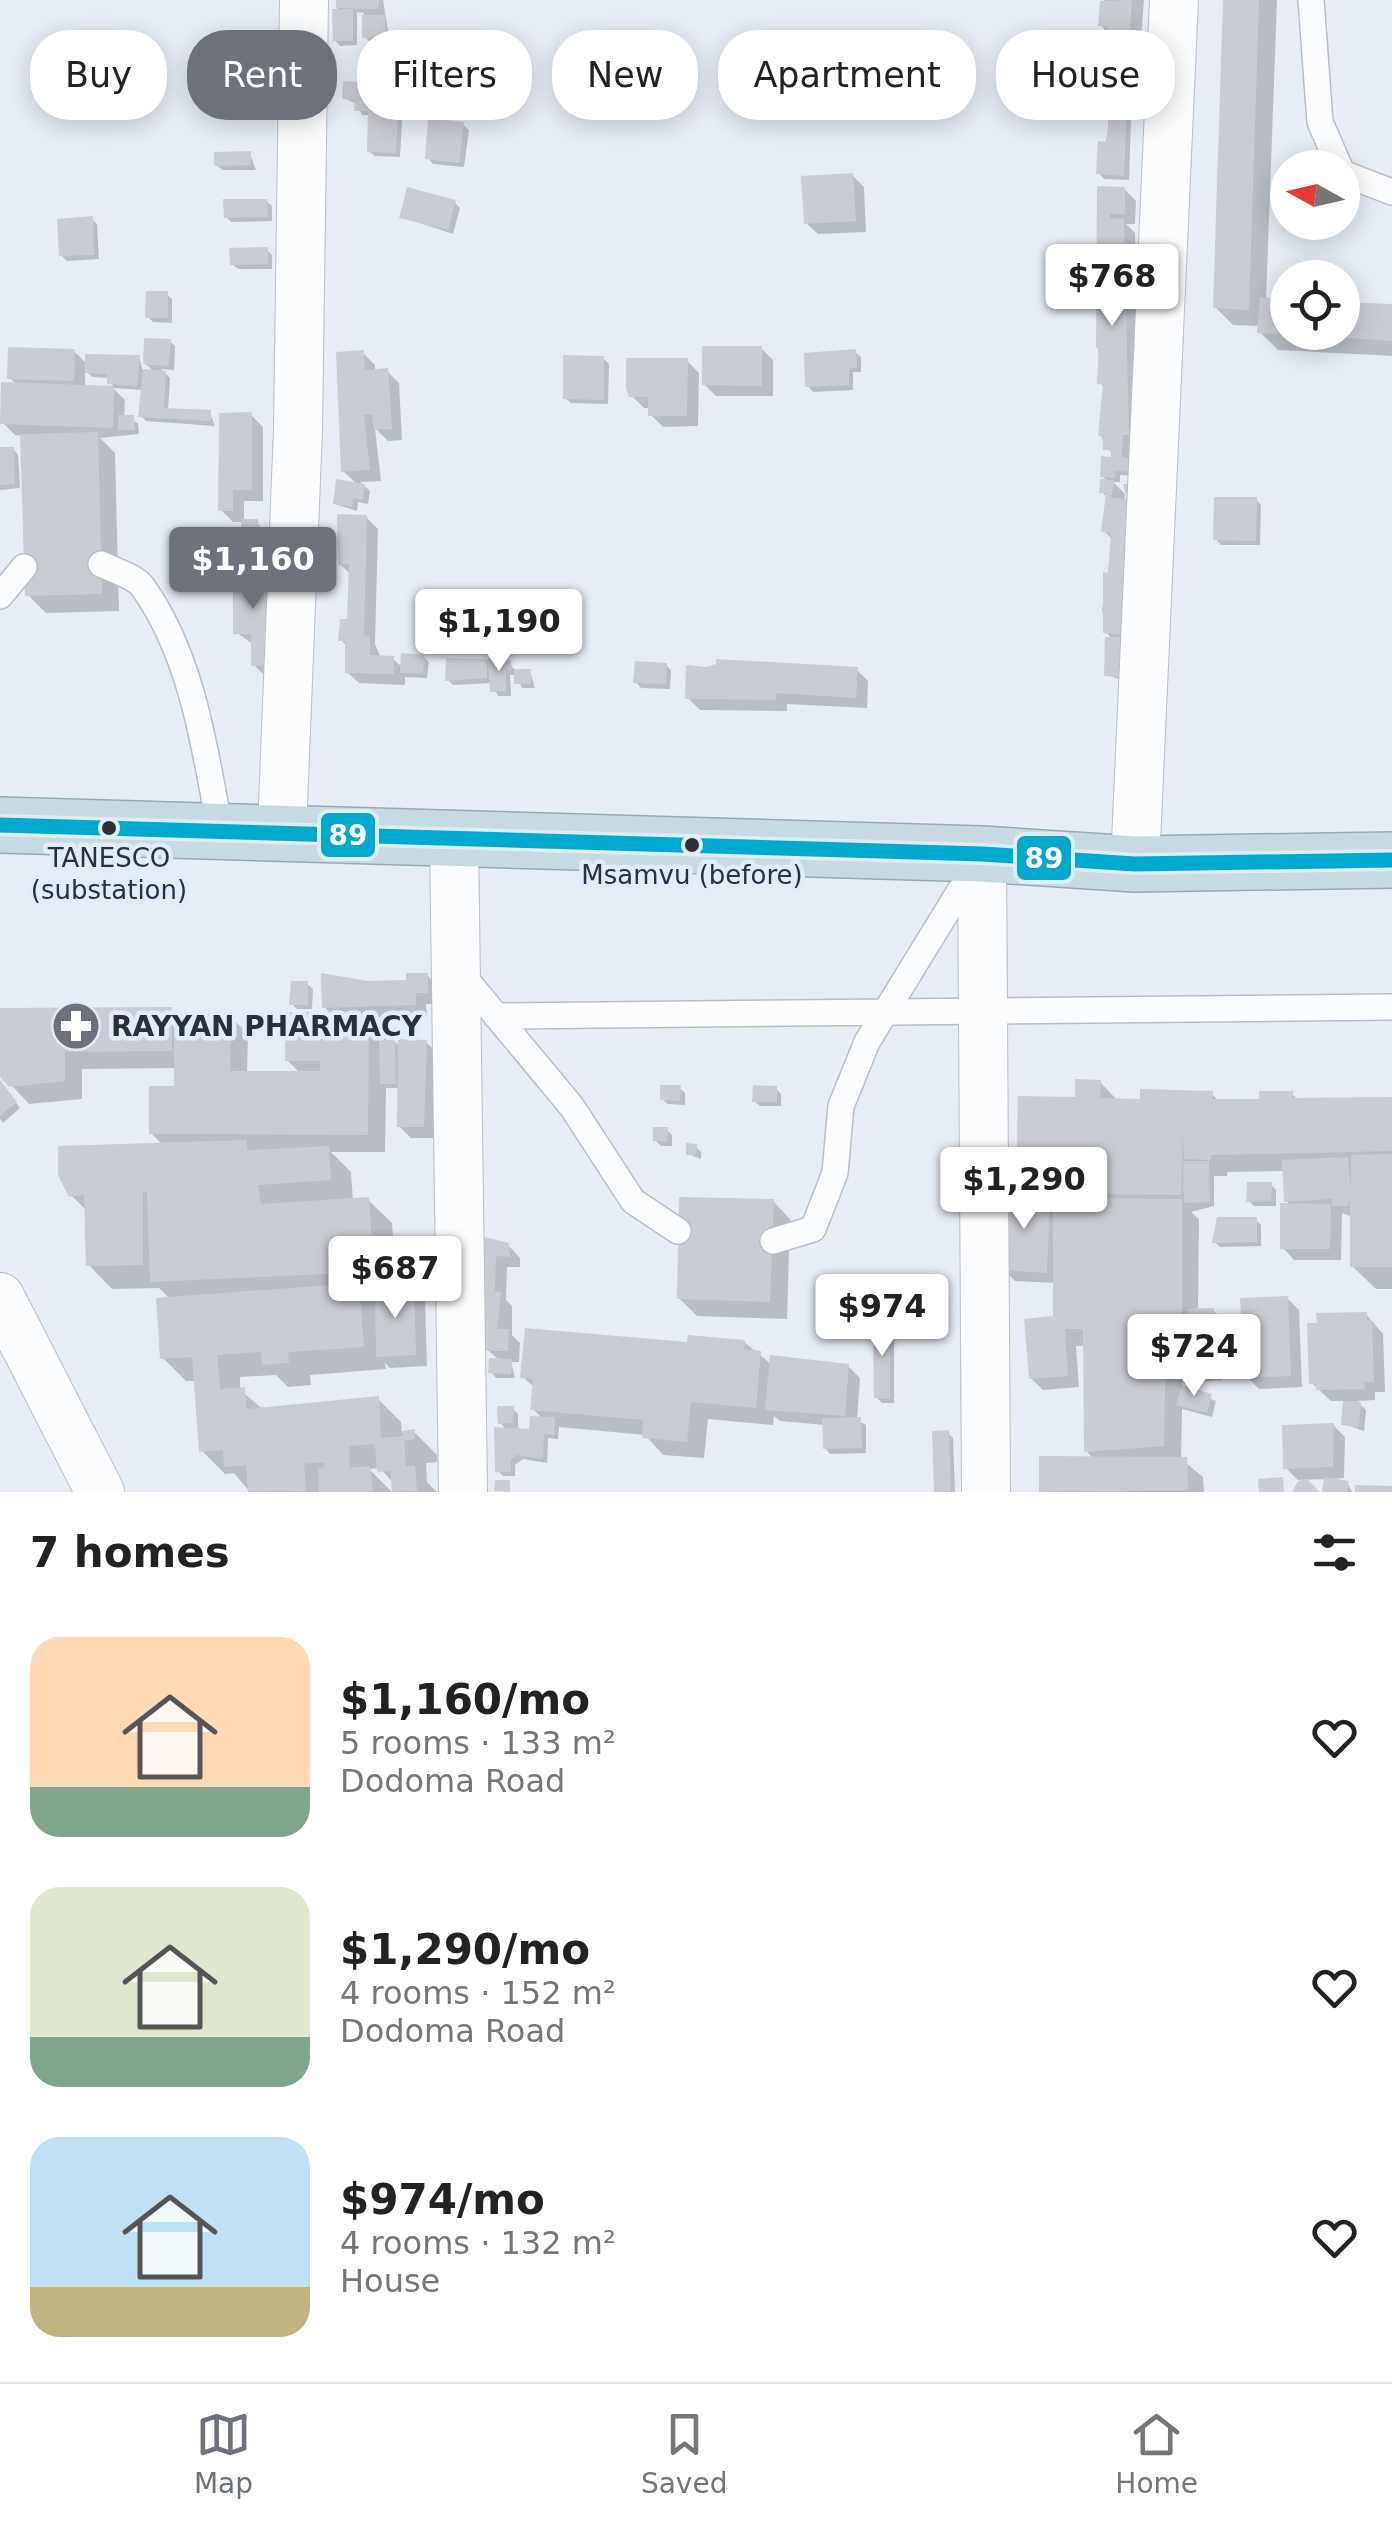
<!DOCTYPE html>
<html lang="en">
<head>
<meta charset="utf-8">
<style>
	body { margin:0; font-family:"DejaVu Sans",sans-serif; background:#f2f2f2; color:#222; height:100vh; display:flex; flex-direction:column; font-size:38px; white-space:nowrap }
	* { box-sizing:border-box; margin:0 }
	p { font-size:32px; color:#767676 }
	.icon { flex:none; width:55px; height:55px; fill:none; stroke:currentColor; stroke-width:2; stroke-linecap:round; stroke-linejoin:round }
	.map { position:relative; height:1492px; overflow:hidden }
	.sheet { display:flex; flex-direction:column; background:#fff; flex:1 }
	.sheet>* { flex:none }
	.guide { position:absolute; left:30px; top:30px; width:1332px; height:90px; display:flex; gap:20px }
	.needle { width:65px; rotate:278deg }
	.tools { position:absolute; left:1270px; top:150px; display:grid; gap:20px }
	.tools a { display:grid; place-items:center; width:90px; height:90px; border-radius:50%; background:#fff; box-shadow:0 5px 25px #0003; font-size:50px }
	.price { position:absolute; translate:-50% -85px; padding:0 22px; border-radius:10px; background:#fff; color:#222; font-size:32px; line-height:65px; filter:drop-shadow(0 2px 5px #0008) }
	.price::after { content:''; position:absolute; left:50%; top:60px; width:30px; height:22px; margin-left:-15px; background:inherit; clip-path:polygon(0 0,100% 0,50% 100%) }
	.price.active { background:#6d727a; color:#fff }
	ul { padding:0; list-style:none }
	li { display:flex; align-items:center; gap:30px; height:250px; padding:0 30px }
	li span { display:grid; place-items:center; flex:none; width:280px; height:200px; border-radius:30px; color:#555 }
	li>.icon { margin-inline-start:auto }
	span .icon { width:120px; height:120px; fill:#fffc; stroke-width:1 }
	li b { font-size:42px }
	h2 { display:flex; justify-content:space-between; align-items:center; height:120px; padding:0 30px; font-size:42px }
	.tag { padding:0 35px; border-radius:40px; background:#fff; box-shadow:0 5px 25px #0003; font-size:35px; line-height:90px }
	.tag.active { background:#6d727a; color:#fff }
	.menu { display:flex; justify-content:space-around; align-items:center; height:140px; border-top:2px solid #e0e0e0; background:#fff; font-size:28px; color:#767676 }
	.menu a { display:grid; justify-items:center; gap:5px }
	.menu .active { color:#6d727a }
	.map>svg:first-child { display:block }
	.shadow { fill:#0003; fill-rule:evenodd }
	.building { fill:#caccd3 }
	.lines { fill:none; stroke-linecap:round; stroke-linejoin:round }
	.lane-casing { stroke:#b9bec5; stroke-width:28 }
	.street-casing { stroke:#b9bec5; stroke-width:50 }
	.highway-casing { stroke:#96acb5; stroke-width:58 }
	.lane { stroke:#fbfcfe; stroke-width:25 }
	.street { stroke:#fbfcfe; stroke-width:48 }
	.highway { stroke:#c8dae1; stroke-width:55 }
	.bus-1-casing { stroke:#e1ecfb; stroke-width:22 }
	.bus-1 { stroke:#00a9ce; stroke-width:15 }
	.bus-dot { fill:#2b3037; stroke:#e1ecfb; stroke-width:4 }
	.labels { text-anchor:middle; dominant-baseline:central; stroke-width:9; stroke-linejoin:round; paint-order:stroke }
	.bus-label { font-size:26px; fill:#2b3037; stroke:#e1ecfb }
	.poi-label { font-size:28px; font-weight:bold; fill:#2b3037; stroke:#e1ecfb; text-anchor:start }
	.line-badge { stroke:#e1ecfb; stroke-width:4 }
	.badge-label { font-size:28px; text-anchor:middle; font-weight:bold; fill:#fff }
</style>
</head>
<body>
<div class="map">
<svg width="1392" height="1492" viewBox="0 0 1392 1492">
	<rect width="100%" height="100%" fill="#e7edf5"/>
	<path class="shadow" d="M338,0H383L390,42H370L365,37L364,13L357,12V45L340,46L335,40Z
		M1104,0H1144L1140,55L1130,53L1127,83L1132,88L1129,180L1104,179L1099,173L1111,118L1099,112L1103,78L1117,47L1101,25Z
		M1226,0H1277L1266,300L1288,332H1342L1392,307V356L1278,350L1260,332V326L1233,325L1215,307Z
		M373,85L379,90L376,114L397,115L402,121L400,157L375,156L369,151L370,115H362L357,104L344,98Z
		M463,125L469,130L464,167L433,164L428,158Z
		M250,154L256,170H222L216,164Z
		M852,175L864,187L866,232L818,234L806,223Z
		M1100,189H1124L1136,201L1135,224H1126L1135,233L1140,446L1136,476L1120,475V482H1113L1125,494L1124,501H1130L1136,487L1125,681L1107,675L1113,640L1106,632L1102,610L1113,540L1104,531L1108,498L1102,492L1108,482L1102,476L1116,460L1100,435L1105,388L1100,383L1098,347Z
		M266,201L272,206V221L231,222L226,217Z
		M455,203L460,208L453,234L402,217Z
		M92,219L97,224L99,259L67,261L61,255Z
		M267,250L272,255V269H238L232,264Z
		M167,294L172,299V323L153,322L148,317Z
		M170,341L175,346L174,370L161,369L170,378L168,410L210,413L215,426L146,421L141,416L143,390L113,388L125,400L124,418L138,423L139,434L100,438L115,453L119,611L46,613L28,595L23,436L15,435L3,423L17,385L10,378L74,351L88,365L139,357L143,371L154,372L145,363ZM85,370L93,377L109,378L114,388H85Z
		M761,348L773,360V396H716L704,384Z
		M855,352L861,357V372H853V390L813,392L808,386Z
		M363,353L375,365V372L387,371L399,383L402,440L388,441L375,428L381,481L360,482L370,491L368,504L358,502L357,511L335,504L358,485L343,471Z
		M603,358L609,364L608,404L571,403L565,398Z
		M687,361L699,373L698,426L663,427L651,415V408H644L631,395Z
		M251,415L263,427V501H244V521H257L268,544L266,677L254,665V645L236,632L244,572L237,565L249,538L243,532L244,522H233L221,510Z
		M13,449L18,455L20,488L0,490V450Z
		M1256,499L1261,505L1260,545H1221L1216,539Z
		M366,517L378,529L375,644L381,658L393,659L403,668L423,657L429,662L427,678L405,677V685L359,683L347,672V646L341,640L350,622L351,575L340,564Z
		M505,660L516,671H530L535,688H522L517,675H510L511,696H498L492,683L453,685L448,680V661Z
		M666,665L671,670L670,689L641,688L636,682Z
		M856,669L868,681L867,708L787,704V711L700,710L688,698Z
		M427,975L439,987V1004H426L427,1016L371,1018L386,1033V1042L394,1041L400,1047L426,1042L438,1054L435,1138H411L399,1126L400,1088H386L385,1152H331L351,1172L353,1201L368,1200L392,1223L396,1287H413L425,1299L427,1366L390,1368L385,1363L386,1369L310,1375L311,1385L288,1387L276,1375L240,1377V1390L264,1410L378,1399L401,1422L402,1433L414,1432L437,1455V1462L426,1463L427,1482L437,1492H394V1484L380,1468L369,1469L392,1492H250L234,1473L225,1474L201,1450L196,1381H186L163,1358L171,1300L159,1288L112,1289L89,1265L87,1211L71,1195L163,1145L151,1133L176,1089V1068L82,1069V1099L29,1104L0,1073V1010H171L177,1016H230L248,1034L247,1073H300L287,1060L332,1015L324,1007L336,981L409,982Z
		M307,984L313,989L312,1009H297L292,1004Z
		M0,1082L20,1108L3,1123L0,1119Z
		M1100,1082L1118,1101L1212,1094L1220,1102H1262L1292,1094L1298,1100L1392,1099V1086V1289H1376L1352,1266L1353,1217L1342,1213L1341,1260H1294L1283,1248L1292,1206L1286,1201L1285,1171L1227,1172V1176H1214V1206L1191,1212L1199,1219L1198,1311H1213L1219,1316L1222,1380L1198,1382L1193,1377L1195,1342H1174L1182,1354V1388L1216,1401L1212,1417L1182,1409L1181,1459L1203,1477L1204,1492H1042L1041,1459H1094L1086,1451V1346H1076L1079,1387L1043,1390L1031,1378L1056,1319V1283L1015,1281L1003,1269L1018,1196L1021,1098L1077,1100Z
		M680,1088L685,1093V1105L668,1104L662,1099Z
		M776,1088L781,1094V1106H760L754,1101Z
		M667,1130L672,1135V1146H661L655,1140Z
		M696,1147L701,1152V1159L688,1154Z
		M1271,1185L1276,1190V1206H1254L1249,1201Z
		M773,1201L790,1219L787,1319L697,1316L679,1298Z
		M1256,1220L1261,1225V1246L1220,1247L1215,1242Z
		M508,1245L520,1258V1267H507L506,1300L512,1306V1335L520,1343L519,1362H511L515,1378H496L491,1372L500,1361L488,1350L480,1255Z
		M1287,1298L1299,1310L1302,1387L1259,1389L1247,1377Z
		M1366,1314L1383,1334L1385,1392H1375V1400L1357,1401L1366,1410L1364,1431L1344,1424L1346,1401H1331L1312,1383Z
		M888,1324L894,1329V1403H882L876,1397Z
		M744,1342L772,1365L848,1366L860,1378L857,1420L866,1425V1453L830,1454L825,1448V1425L780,1421L774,1416L773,1425L708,1419L704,1458L663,1455L645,1435L559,1427L558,1439L548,1438L547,1463L523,1459L515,1465V1476H503L498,1471L507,1430L500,1423L512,1408L518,1414V1430L532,1431L543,1419L533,1409L535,1388L523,1377L689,1344Z
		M1333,1425L1345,1437L1344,1478L1332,1479L1348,1484L1352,1492H1324L1326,1479L1298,1480L1286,1468Z
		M948,1433L953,1438L955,1492H936Z"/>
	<path class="building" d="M336,0H379L378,9L336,8Z
		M1132,0L1129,44L1106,40L1108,27L1098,26L1100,1Z
		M1223,0H1259L1249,310L1213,308Z
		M332,9H353V41H333Z
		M362,15H385L386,37L362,38Z
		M1096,54H1122V78L1097,79Z
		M1100,80H1128L1124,176L1096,174L1098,141L1106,142L1108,128V113H1097Z
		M343,81L374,83L372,112L398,113L396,153L367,152L368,111H354L355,100L342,99Z
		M428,118L464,122L459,163L425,159Z
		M251,151V165L214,166V152Z
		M853,173L856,221L804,224L801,176Z
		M1097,186L1125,187V214H1110V219L1124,218L1129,435H1123L1122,457L1133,458L1131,472L1115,471V478L1100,477L1101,456L1111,457V450H1103L1102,436H1098L1103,384H1097L1099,347L1096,348Z
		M407,187L456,200L448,230L399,218Z
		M223,199H267L268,217L224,218Z
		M93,216L94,255L59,256L57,219Z
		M268,247V264L230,265L229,248Z
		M146,291H168V318H145Z
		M1260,297L1288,299V334L1257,333Z
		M1342,302L1392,304V341L1304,335L1342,332Z
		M144,338L171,339L169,366L143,364Z
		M702,346H762V386L702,385Z
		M8,347L75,349L74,381L7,379Z
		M856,349L857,368H849V385L805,387L804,353Z
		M364,350L365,370L388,368L392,429L374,430L372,414L364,415L370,470L341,472L336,352Z
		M85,354L140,355L137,386L107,384V374L85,373Z
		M563,355L604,356V400L563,399Z
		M626,358H688L687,416H648V397H629L626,389Z
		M143,369L166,371L164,408L211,410V421L138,417Z
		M1,382L114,386L113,428L0,424Z
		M252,412V490H233V511H218L219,413Z
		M118,415H134L135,430H118Z
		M98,432L102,594L25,596L20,434Z
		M0,447H14L15,484L0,485Z
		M336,479L365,484L363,500L353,498L352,507L333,504Z
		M1100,479L1115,480L1111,498L1127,499L1123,484H1137L1129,635L1103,633V572L1108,573L1111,533L1101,532L1106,493H1099Z
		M1214,497H1257L1256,541L1213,540Z
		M337,514L367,515L364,635L370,636V655L394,656V674L345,673V641H338L340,619H347L349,564L338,565Z
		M241,519H258V534L241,533Z
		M235,535L264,536L263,566H234Z
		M233,570H269V666H251V634H233Z
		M1105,637L1134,638L1120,677L1104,676Z
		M401,653L424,655L423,674L400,673Z
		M446,658L487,659V678L445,681Z
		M505,658L511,660L512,671L506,670V691L490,692L488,659Z
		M716,659L858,667L856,698L776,693V700L685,699L686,665L706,667L716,664Z
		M635,661L667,663L666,684L633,683Z
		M514,669H531V684H514Z
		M321,973L368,981L406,980V973H428V993H416V1005L322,1008Z
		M291,981H308V1005H289Z
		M172,1007V1051L65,1052V1081L9,1087L0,1077V1008Z
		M286,1012H369L368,1135L149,1134V1086H174V1013H231L230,1071H320V1061H285Z
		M395,1039L396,1084H380L379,1040Z
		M398,1039L427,1040L424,1127H397Z
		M1075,1079L1101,1080L1100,1098L1140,1099V1089L1213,1091V1099H1259V1091H1293V1098L1392,1097V1151L1211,1155V1160L1184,1159L1183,1136L1181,1195L1016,1193L1018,1096L1075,1097Z
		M0,1080L17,1102L0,1116Z
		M660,1085H681L680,1101L660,1100Z
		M753,1085L777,1086V1102H752Z
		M653,1127H668L667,1142L653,1141Z
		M247,1140V1150L329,1146L331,1180L258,1185L261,1204L369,1197L374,1272L150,1282L147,1191L143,1192V1265L86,1266L84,1195L69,1197L58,1175V1146Z
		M686,1143L697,1144L696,1155H686Z
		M1392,1154V1267H1350V1199L1348,1206H1332V1199L1284,1202L1282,1160L1348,1157L1351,1191V1155Z
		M1183,1161H1209L1210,1202L1184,1203Z
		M1247,1182H1272L1271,1201L1246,1202Z
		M998,1191L1050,1197L1047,1273L1001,1270Z
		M679,1197L774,1199L770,1302L677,1299Z
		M1053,1198L1182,1199V1326L1159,1325L1166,1334L1164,1446L1084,1452L1083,1329H1065L1068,1376L1029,1379L1024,1319L1053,1316Z
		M1280,1203L1331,1204L1330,1249H1280Z
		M1217,1217H1257V1242L1212,1243Z
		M484,1237L509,1243L510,1257L496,1256L495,1291L501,1292L497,1329H509L508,1351H486L478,1252H484Z
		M359,1283L364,1347L288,1352L289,1363L262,1365L261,1352L217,1355L220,1389L245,1387L246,1409L379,1396L381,1438L403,1436L402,1431L415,1429V1439L404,1441L406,1466H415L417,1491L392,1492L390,1471L377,1472L375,1444L349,1446L350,1468L370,1466L373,1492H319L318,1468L324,1467V1462L304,1464L306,1491L248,1492L246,1465L224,1467L223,1450L199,1452L192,1357L160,1359L156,1298Z
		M414,1284L416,1355L376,1357L375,1286Z
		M1288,1296L1291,1376L1244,1378L1240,1298Z
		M1214,1308L1218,1376L1191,1378L1194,1351L1187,1309Z
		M1367,1312V1320H1372L1374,1382H1364L1365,1389L1316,1390V1384H1309L1307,1323H1317L1316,1313Z
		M873,1321H890V1399L874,1398Z
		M525,1328L687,1342L688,1335L745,1340L744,1349L761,1351L756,1408L691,1402L687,1442L642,1438L643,1420L530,1410L533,1379L520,1378Z
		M770,1355L849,1364L845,1416L765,1410Z
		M489,1358L512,1359L511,1374L488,1373Z
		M1182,1385L1212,1394L1207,1413L1176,1405Z
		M1343,1401L1361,1402L1359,1427L1341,1425Z
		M497,1406H514L513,1423L498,1424Z
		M530,1416L555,1417L554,1435L544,1434L543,1459L517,1455L511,1460V1472H495L494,1427L529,1429Z
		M861,1417L862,1448L823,1449L822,1418Z
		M1334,1423L1333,1467L1283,1469L1282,1425Z
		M949,1430L951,1492H934L932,1431Z
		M1039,1456L1187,1457L1188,1490L1039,1492Z
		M1283,1477L1284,1492H1259L1258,1479Z
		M1324,1477L1349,1481L1347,1492H1322Z
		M1307,1479L1320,1492H1292L1298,1481Z
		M495,1480H510V1492L494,1491Z
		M1355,1485L1392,1486V1492H1355Z"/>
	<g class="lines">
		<g class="lane-casing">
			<path id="lane" d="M1311,0L1320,122L1340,168
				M1342,173L1392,192
				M101,564C113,570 134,576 142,586C192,655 205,749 220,830
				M0,596L24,567
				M459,971L572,1107L633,1201L678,1231
				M496,1016L1392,1007
				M773,1241L813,1229L835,1173L841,1106L867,1042L975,866"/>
		</g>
		<g class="street-casing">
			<path id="street" d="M282,830L298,429L304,0
				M454,839L463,1492
				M982,854L986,1492
				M1135,864L1174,0
				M0,1297L100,1492"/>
		</g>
		<g class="highway-casing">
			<path id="highway" d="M0,825L982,854L1135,864L1392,860"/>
		</g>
		<use href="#lane" class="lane"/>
		<use href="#street" class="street"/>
		<use href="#highway" class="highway"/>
		<g class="bus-1-casing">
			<path id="bus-1" d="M0,825L982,854L1135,864L1392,860"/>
		</g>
		<use href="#bus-1" class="bus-1"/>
	</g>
	<defs>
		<g id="pharmacy-disc" transform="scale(2.5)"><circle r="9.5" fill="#6d727a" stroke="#e1ecfb"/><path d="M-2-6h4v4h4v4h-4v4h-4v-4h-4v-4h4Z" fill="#fff"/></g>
	</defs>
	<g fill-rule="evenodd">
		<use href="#pharmacy-disc" x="76" y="1026"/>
	</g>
	<g class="bus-dot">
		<circle cx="109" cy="828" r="9"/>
		<circle cx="692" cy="845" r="9"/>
	</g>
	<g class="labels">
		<g class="bus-label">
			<text x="109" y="858">TANESCO<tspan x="109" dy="32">(substation)</tspan></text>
			<text x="692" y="875">Msamvu (before)</text>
		</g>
		<g class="poi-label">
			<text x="111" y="1026">RAYYAN PHARMACY</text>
		</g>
	</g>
	<g class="line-badge">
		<rect x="319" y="811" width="58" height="48" rx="10" fill="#00a9ce"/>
		<rect x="1015" y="834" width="58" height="48" rx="10" fill="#00a9ce"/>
	</g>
	<g class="badge-label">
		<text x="348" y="845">89</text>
		<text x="1044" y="868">89</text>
	</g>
</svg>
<div class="tools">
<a><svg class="needle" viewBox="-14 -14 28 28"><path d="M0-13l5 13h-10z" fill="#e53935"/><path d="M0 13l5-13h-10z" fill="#767676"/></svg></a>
<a><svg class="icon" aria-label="locate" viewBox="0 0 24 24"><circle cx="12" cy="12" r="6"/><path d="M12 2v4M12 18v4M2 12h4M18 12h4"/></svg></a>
</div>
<b class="price" style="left:1112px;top:329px">$768</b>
<b class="price active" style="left:253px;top:612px">$1,160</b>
<b class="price" style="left:499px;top:674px">$1,190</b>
<b class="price" style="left:1024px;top:1232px">$1,290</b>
<b class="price" style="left:395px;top:1321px">$687</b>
<b class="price" style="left:882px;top:1359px">$974</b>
<b class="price" style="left:1194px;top:1399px">$724</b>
<div class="guide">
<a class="tag">Buy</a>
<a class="tag active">Rent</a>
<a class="tag">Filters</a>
<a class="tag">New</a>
<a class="tag">Apartment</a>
<a class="tag">House</a>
</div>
</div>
<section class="sheet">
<h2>7 homes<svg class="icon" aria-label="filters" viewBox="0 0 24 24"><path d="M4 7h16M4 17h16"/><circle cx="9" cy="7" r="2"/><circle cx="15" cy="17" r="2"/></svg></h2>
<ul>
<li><span style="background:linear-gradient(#ffd9b3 75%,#7fa58c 0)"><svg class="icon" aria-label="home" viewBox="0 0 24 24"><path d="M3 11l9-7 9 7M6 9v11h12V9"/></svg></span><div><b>$1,160/mo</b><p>5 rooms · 133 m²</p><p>Dodoma Road</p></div><svg class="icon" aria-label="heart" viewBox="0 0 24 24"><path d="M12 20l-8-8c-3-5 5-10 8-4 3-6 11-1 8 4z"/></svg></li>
<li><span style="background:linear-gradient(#dfe7d0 75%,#7fa58c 0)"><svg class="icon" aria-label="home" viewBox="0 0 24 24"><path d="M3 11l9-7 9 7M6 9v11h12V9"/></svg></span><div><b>$1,290/mo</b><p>4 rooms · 152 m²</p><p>Dodoma Road</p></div><svg class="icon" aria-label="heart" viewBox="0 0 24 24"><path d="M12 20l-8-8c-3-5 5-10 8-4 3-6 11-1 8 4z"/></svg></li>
<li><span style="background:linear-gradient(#bfe0f5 75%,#c2b280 0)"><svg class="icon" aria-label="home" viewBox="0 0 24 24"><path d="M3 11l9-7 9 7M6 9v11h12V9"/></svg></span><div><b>$974/mo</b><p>4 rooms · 132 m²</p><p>House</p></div><svg class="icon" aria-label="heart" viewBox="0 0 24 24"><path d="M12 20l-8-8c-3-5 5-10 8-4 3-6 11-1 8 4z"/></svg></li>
</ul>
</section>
<nav class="menu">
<a class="active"><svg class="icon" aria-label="map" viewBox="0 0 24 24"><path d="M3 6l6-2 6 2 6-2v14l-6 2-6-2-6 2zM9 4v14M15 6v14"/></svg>Map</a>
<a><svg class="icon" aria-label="saved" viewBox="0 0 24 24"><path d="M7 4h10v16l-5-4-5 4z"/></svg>Saved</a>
<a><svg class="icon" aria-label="home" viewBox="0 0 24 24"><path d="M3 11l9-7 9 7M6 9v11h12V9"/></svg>Home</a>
</nav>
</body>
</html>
